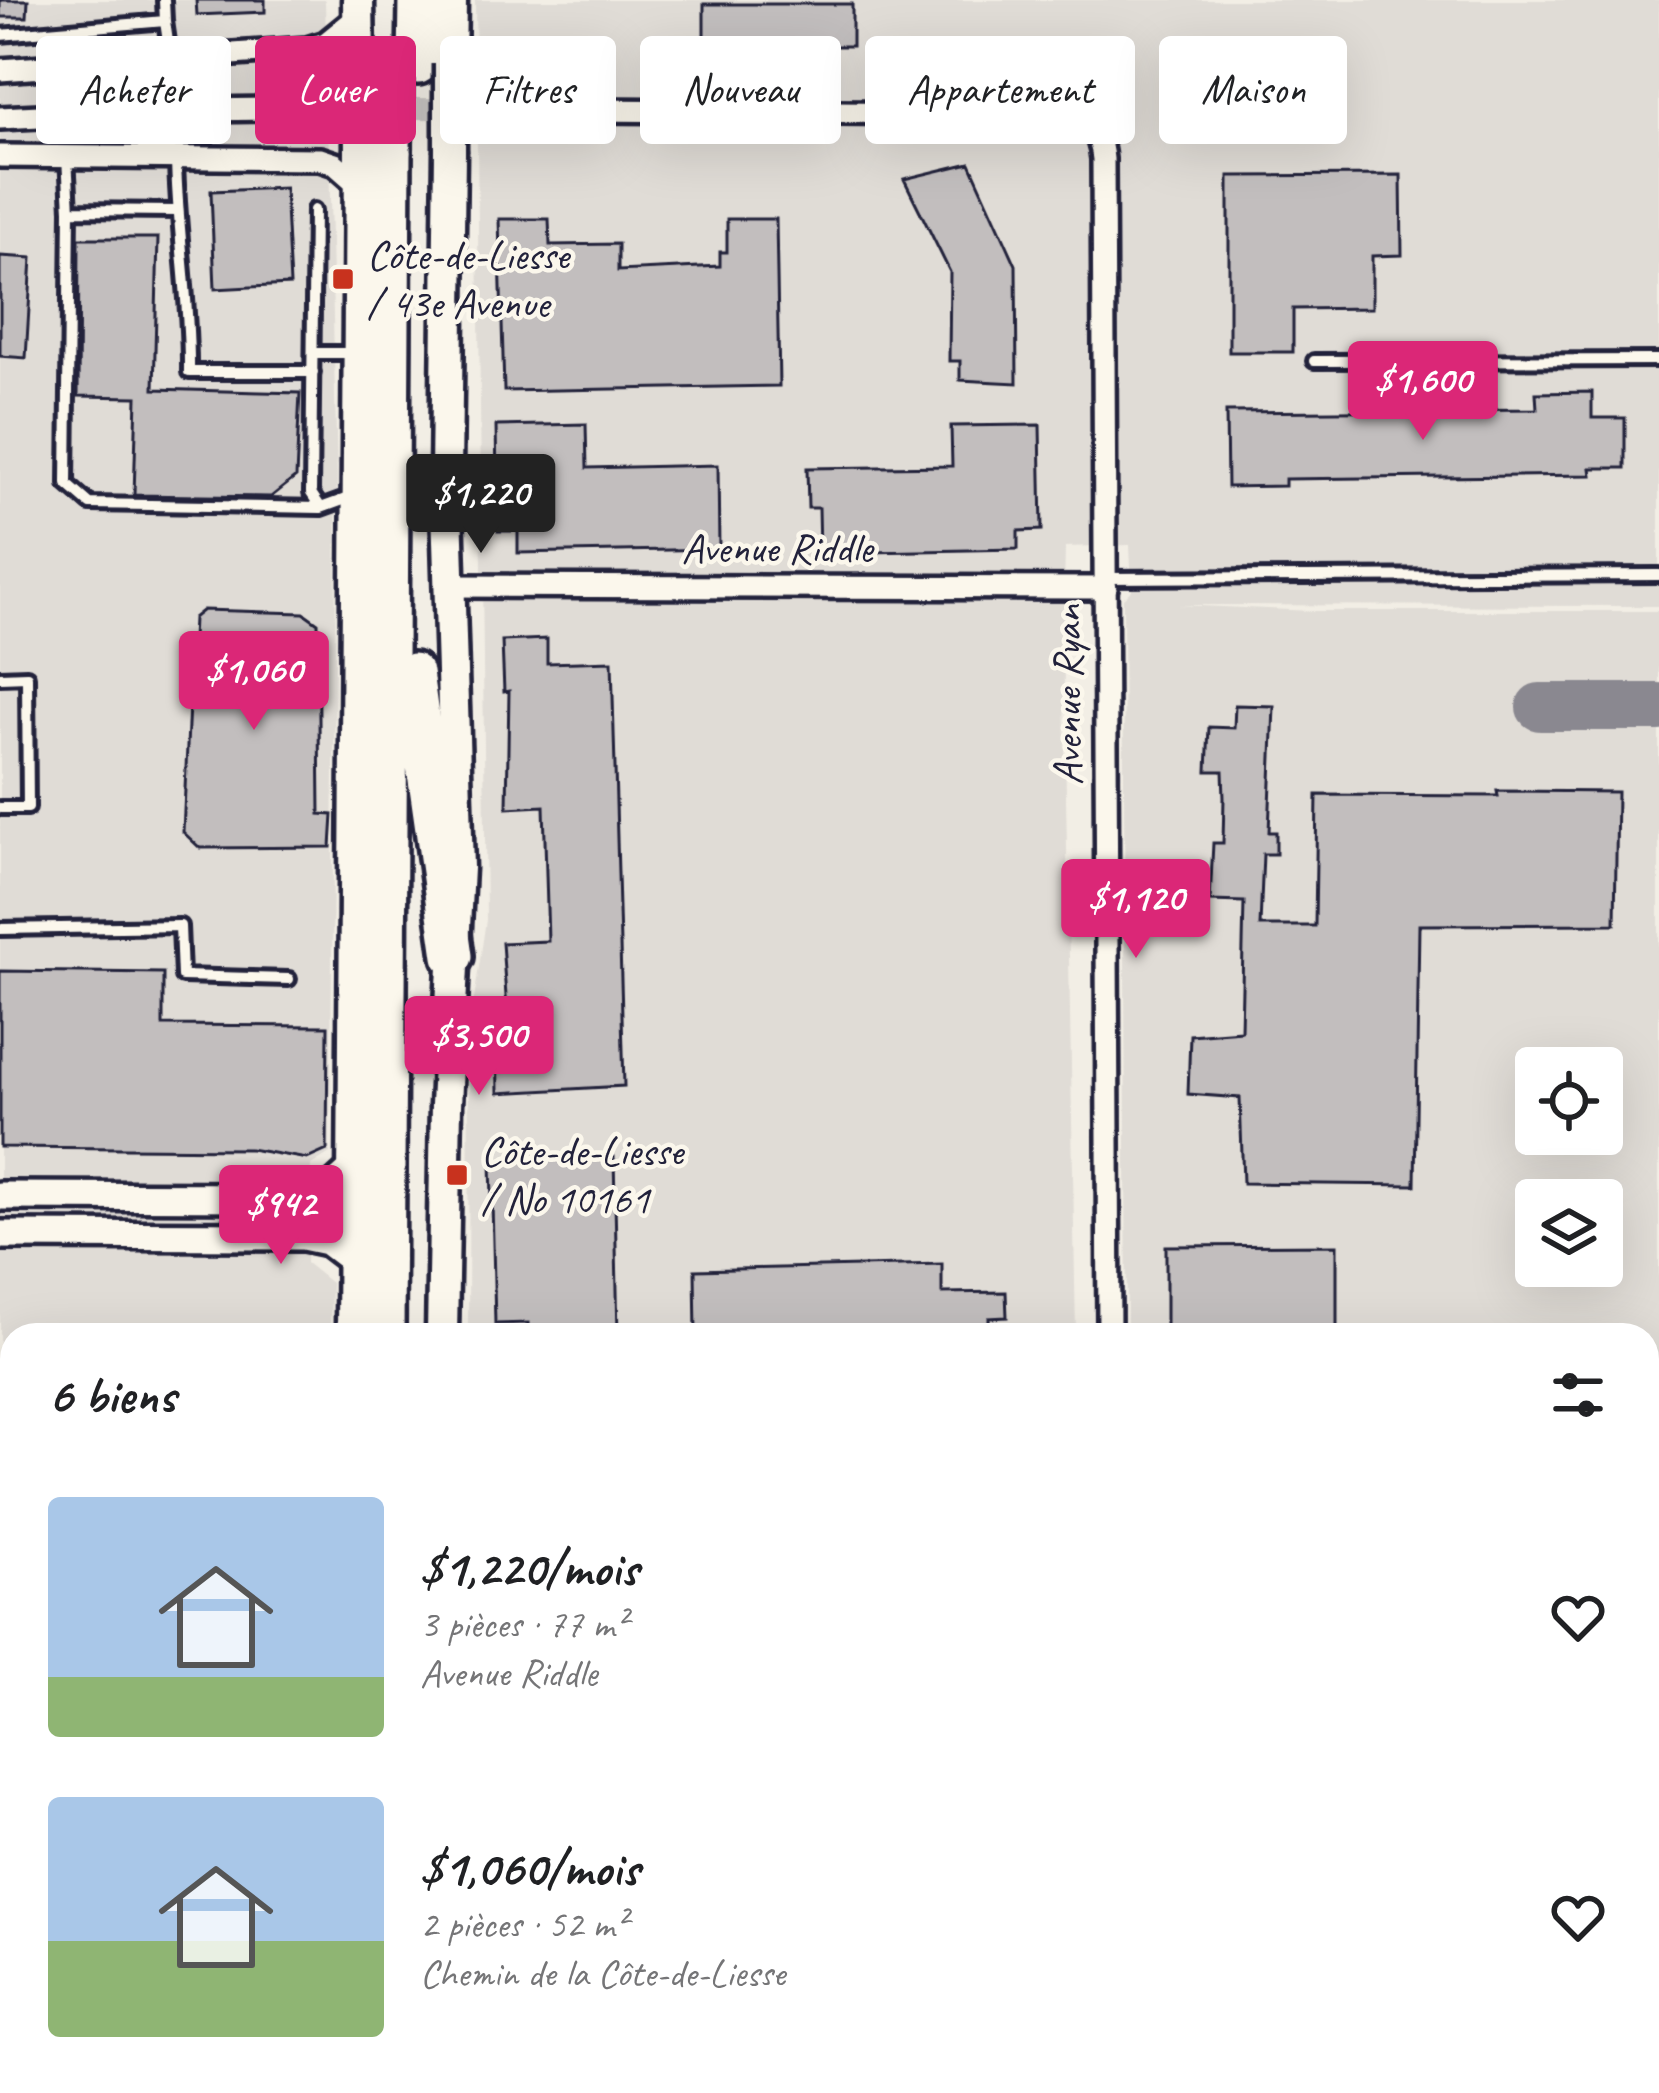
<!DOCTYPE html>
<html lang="fr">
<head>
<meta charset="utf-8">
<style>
	body { margin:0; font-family:Caveat,sans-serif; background:#f2f2f2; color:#202124; height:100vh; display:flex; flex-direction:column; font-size:45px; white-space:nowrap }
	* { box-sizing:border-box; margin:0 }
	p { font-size:39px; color:#757577 }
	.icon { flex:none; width:66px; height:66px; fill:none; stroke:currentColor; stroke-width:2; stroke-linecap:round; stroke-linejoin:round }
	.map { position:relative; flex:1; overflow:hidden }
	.side { position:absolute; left:0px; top:1323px; width:1659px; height:771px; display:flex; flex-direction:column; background:#fff; border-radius:36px 36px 0 0; box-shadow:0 12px 48px #0002 }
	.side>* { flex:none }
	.hud { position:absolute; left:36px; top:36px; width:1587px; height:108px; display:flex; gap:24px }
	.tools { position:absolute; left:1515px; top:1047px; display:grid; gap:24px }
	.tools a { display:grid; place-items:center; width:108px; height:108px; border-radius:12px; background:#fff; box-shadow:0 12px 48px #0002; font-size:60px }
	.price { position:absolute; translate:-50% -102px; padding:0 27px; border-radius:12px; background:#db2777; color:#fff; font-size:39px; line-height:78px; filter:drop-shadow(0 3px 6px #0008) }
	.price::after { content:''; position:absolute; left:50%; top:72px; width:36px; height:27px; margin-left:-18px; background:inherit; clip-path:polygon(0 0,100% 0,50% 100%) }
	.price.on { background:#222; color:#fff }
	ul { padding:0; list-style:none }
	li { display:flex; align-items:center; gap:36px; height:300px; padding:0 48px }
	li span { display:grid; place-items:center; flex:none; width:336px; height:240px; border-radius:12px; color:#555 }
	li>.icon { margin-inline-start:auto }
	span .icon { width:144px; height:144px; fill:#fffc; stroke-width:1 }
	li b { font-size:51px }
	h2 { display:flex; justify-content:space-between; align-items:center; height:144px; padding:0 48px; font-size:51px }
	.pill { padding:0 42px; border-radius:12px; background:#fff; box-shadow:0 12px 48px #0002; font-size:42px; line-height:108px }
	.pill.on { background:#db2777; color:#fff }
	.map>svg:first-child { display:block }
	.built { fill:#e0dcd6; fill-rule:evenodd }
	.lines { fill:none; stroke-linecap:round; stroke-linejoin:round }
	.taxiway { stroke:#8a8890; stroke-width:48 }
	.building { fill:#c2bebe; stroke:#22223b; stroke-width:3 }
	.minor-tunnel { stroke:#c8c5c3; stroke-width:21; stroke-dasharray:21 10; stroke-linecap:butt }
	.service-casing { stroke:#22223b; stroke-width:20 }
	.minor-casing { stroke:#22223b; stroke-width:30 }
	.tertiary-casing { stroke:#22223b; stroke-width:36 }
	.secondary-casing { stroke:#22223b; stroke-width:39 }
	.motorway-casing { stroke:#22223b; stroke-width:48 }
	.path { stroke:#22223b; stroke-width:3; stroke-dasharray:9 9; stroke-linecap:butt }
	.service { stroke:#fbf7ec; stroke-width:10 }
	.minor { stroke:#fbf7ec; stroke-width:21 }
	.tertiary { stroke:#fbf7ec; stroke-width:27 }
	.secondary { stroke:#fbf7ec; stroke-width:30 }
	.motorway { stroke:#fbf7ec; stroke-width:39 }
	.secondary-bridge-casing { stroke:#22223b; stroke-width:39; stroke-linecap:butt }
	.motorway-bridge-casing { stroke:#22223b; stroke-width:48; stroke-linecap:butt }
	.secondary-bridge { stroke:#fbf7ec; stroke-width:30 }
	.motorway-bridge { stroke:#fbf7ec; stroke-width:39 }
	.poi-dot { fill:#c8321e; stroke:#fbf7ec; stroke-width:4.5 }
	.labels { text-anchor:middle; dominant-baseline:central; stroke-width:9; stroke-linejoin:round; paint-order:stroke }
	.poi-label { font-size:42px; fill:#22223b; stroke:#fbf7ec; text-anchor:start }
	.street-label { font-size:42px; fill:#22223b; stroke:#fbf7ec }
</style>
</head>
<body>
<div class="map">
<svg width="1659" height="2093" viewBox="0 0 1659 2093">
	<rect width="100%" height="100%" fill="#f2eee5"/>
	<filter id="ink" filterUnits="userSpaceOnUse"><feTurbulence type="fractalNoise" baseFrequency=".00833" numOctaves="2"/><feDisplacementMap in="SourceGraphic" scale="24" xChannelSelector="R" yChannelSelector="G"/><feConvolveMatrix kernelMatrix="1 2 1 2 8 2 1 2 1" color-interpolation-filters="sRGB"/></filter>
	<g filter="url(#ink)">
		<path class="built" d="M0,0H325L337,475L330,1153L311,1165L306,1263L331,1283L330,1335H12V2082H324V2093H0Z
			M475,0H1659V606L1178,605L1312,611H1659V2093H1131V2082H1647V1335H1127L1123,598L1132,590L1130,545L1065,547L1063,635L1076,1335H468L469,1033L486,920L477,142L512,136L519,83L476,75ZM1536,1068H1602V1134H1536ZM1536,1200H1602V1266H1536Z
			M469,2082H1084V2093H469Z"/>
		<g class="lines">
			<path class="taxiway" d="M1540,707H1659"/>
		</g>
		<path class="building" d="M0,0H28L27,17H0Z
			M196,0H265V12L197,15Z
			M704,4H852V46H704Z
			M970,163L1016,265L1017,383L960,380V361H949L950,272L904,179Z
			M1401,175L1402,255L1372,256V308L1293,309V352H1229V176Z
			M285,188L290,285L215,289L211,191Z
			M499,219H549L550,245L618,244V271L720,266V252H727V219H776L779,386L504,391Z
			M79,238H158L154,389L300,393L296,477L271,497L134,495L137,397L78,396Z
			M0,256L32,258L26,358L0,356Z
			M1592,392V418H1625V468H1591L1592,475L1285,479V486L1227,487L1226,412L1537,409L1536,393Z
			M586,424L587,468L718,465L719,549L518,553V531H498L496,426Z
			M1040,425L1042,530L1018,531V549L820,553L819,508H808L807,468L952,466L951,426Z
			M203,610L304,613L318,623L320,814L333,815L331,847L200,848L183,832L193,618Z
			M547,639V663L612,661L624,1086L498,1093L497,1036H509L502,943L548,941L544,806L507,808L509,691L504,692L502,641Z
			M1235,705L1274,706L1269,832H1276V854H1263L1260,926H1315L1317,795L1498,796L1497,791L1617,792L1615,924L1419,925L1415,1185L1243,1183L1240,1098L1188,1094L1190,1035L1241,1031L1244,902L1210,901L1213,843H1223L1224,798L1223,771H1207L1209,727L1234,728Z
			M0,971L163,973V1025L328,1026L327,1150L307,1159L250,1149L0,1147Z
			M614,1157L618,1335H528V1323L495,1324L491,1161Z
			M1337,1245V1335H1166V1246Z
			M942,1264V1293L1006,1292L1007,1317L989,1318V1335H696L695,1270Z"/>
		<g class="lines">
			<path class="minor-tunnel" d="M384,108L461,109"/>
			<g class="service-casing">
				<path id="service" d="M165,21L170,56
					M0,35L165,21L164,0
					M67,158L70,210L177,211
					M176,158C177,230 190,300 189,372H313
					M70,210L67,484L90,504L321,508
					M314,210L311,493L321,508L354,496
					M313,353H355
					M1314,361L1659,360
					M1105,578L1659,575
					M0,677L27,676L28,808H0
					M0,929L180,926L182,976L289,979
					M0,1811H12
					M0,1858H12"/>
			</g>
			<g class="minor-casing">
				<path id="minor" d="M0,70L307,49L326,43L358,17
					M468,109L1060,114C1089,119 1100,129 1103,159L1109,1335
					M0,118L138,111L342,108
					M0,156L320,159L335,164L359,185
					M448,586L1106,588
					M1113,2082V2093"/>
			</g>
			<g class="tertiary-casing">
				<path id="tertiary" d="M0,1196L306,1197L330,1190L353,1169
					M0,1235L303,1236L327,1241L352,1260"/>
			</g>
			<g class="secondary-casing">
				<path id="secondary" d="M358,0L359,64
					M450,64L451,0
					M352,1335L360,151
					M442,1335L446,1105L458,868L446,474L450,152
					M446,2082L447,2093
					M350,2093V2082"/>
			</g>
			<g class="motorway-casing">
				<path id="motorway" d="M418,64L419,0
					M413,673L453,956
					M384,1335L391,151
					M384,2082V2093"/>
			</g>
			<path class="path" d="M474,60H477V89
				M331,62V88"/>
			<use href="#service" class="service"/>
			<use href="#minor" class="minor"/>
			<use href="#tertiary" class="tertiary"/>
			<use href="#secondary" class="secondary"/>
			<use href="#motorway" class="motorway"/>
			<g class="secondary-bridge-casing">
				<path id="secondary-bridge" d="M359,64L360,151
					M450,152V64"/>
			</g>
			<g class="motorway-bridge-casing">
				<path id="motorway-bridge" d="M391,151L392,64"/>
			</g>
			<use href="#secondary-bridge" class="secondary-bridge"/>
			<use href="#motorway-bridge" class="motorway-bridge"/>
		</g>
	</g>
	<g class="poi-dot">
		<rect x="331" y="267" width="24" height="24" rx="6"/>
		<rect x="445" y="1163" width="24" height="24" rx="6"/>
	</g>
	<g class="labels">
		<g class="poi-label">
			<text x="367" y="255">Côte-de-Liesse<tspan x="367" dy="48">/ 43e Avenue</tspan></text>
			<text x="481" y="1151">Côte-de-Liesse<tspan x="481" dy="48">/ No 10161</tspan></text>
		</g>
		<g class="street-label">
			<text x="777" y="548">Avenue Riddle</text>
			<text transform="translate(1067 695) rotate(-90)">Avenue Ryan</text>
		</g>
	</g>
</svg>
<div class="tools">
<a><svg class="icon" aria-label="locate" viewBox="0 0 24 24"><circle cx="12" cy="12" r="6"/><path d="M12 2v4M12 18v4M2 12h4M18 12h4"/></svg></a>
<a><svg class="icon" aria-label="layers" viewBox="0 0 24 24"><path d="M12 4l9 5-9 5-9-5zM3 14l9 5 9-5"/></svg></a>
</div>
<b class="price" style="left:1423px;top:443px">$1,600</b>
<b class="price on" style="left:481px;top:556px">$1,220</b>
<b class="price" style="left:254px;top:733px">$1,060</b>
<b class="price" style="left:1136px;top:961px">$1,120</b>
<b class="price" style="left:479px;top:1098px">$3,500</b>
<b class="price" style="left:281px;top:1267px">$942</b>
<div class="hud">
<a class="pill">Acheter</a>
<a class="pill on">Louer</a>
<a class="pill">Filtres</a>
<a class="pill">Nouveau</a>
<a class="pill">Appartement</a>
<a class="pill">Maison</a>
</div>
<section class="side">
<h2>6 biens<svg class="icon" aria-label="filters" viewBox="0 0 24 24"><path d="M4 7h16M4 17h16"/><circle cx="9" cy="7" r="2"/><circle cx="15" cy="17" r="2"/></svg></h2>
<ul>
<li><span style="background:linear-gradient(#a9c7e8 75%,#8fb573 0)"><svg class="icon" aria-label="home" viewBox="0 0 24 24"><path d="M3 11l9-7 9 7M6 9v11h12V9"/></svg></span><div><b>$1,220/mois</b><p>3 pièces · 77 m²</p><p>Avenue Riddle</p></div><svg class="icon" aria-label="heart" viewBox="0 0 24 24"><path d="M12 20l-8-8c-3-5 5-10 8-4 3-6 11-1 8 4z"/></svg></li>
<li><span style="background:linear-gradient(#a9c7e8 60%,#8fb573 0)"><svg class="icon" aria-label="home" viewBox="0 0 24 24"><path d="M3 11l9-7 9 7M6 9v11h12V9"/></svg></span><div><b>$1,060/mois</b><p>2 pièces · 52 m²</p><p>Chemin de la Côte-de-Liesse</p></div><svg class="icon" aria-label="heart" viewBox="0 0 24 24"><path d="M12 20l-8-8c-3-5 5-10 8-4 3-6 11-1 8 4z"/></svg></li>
</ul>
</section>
</div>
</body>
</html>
